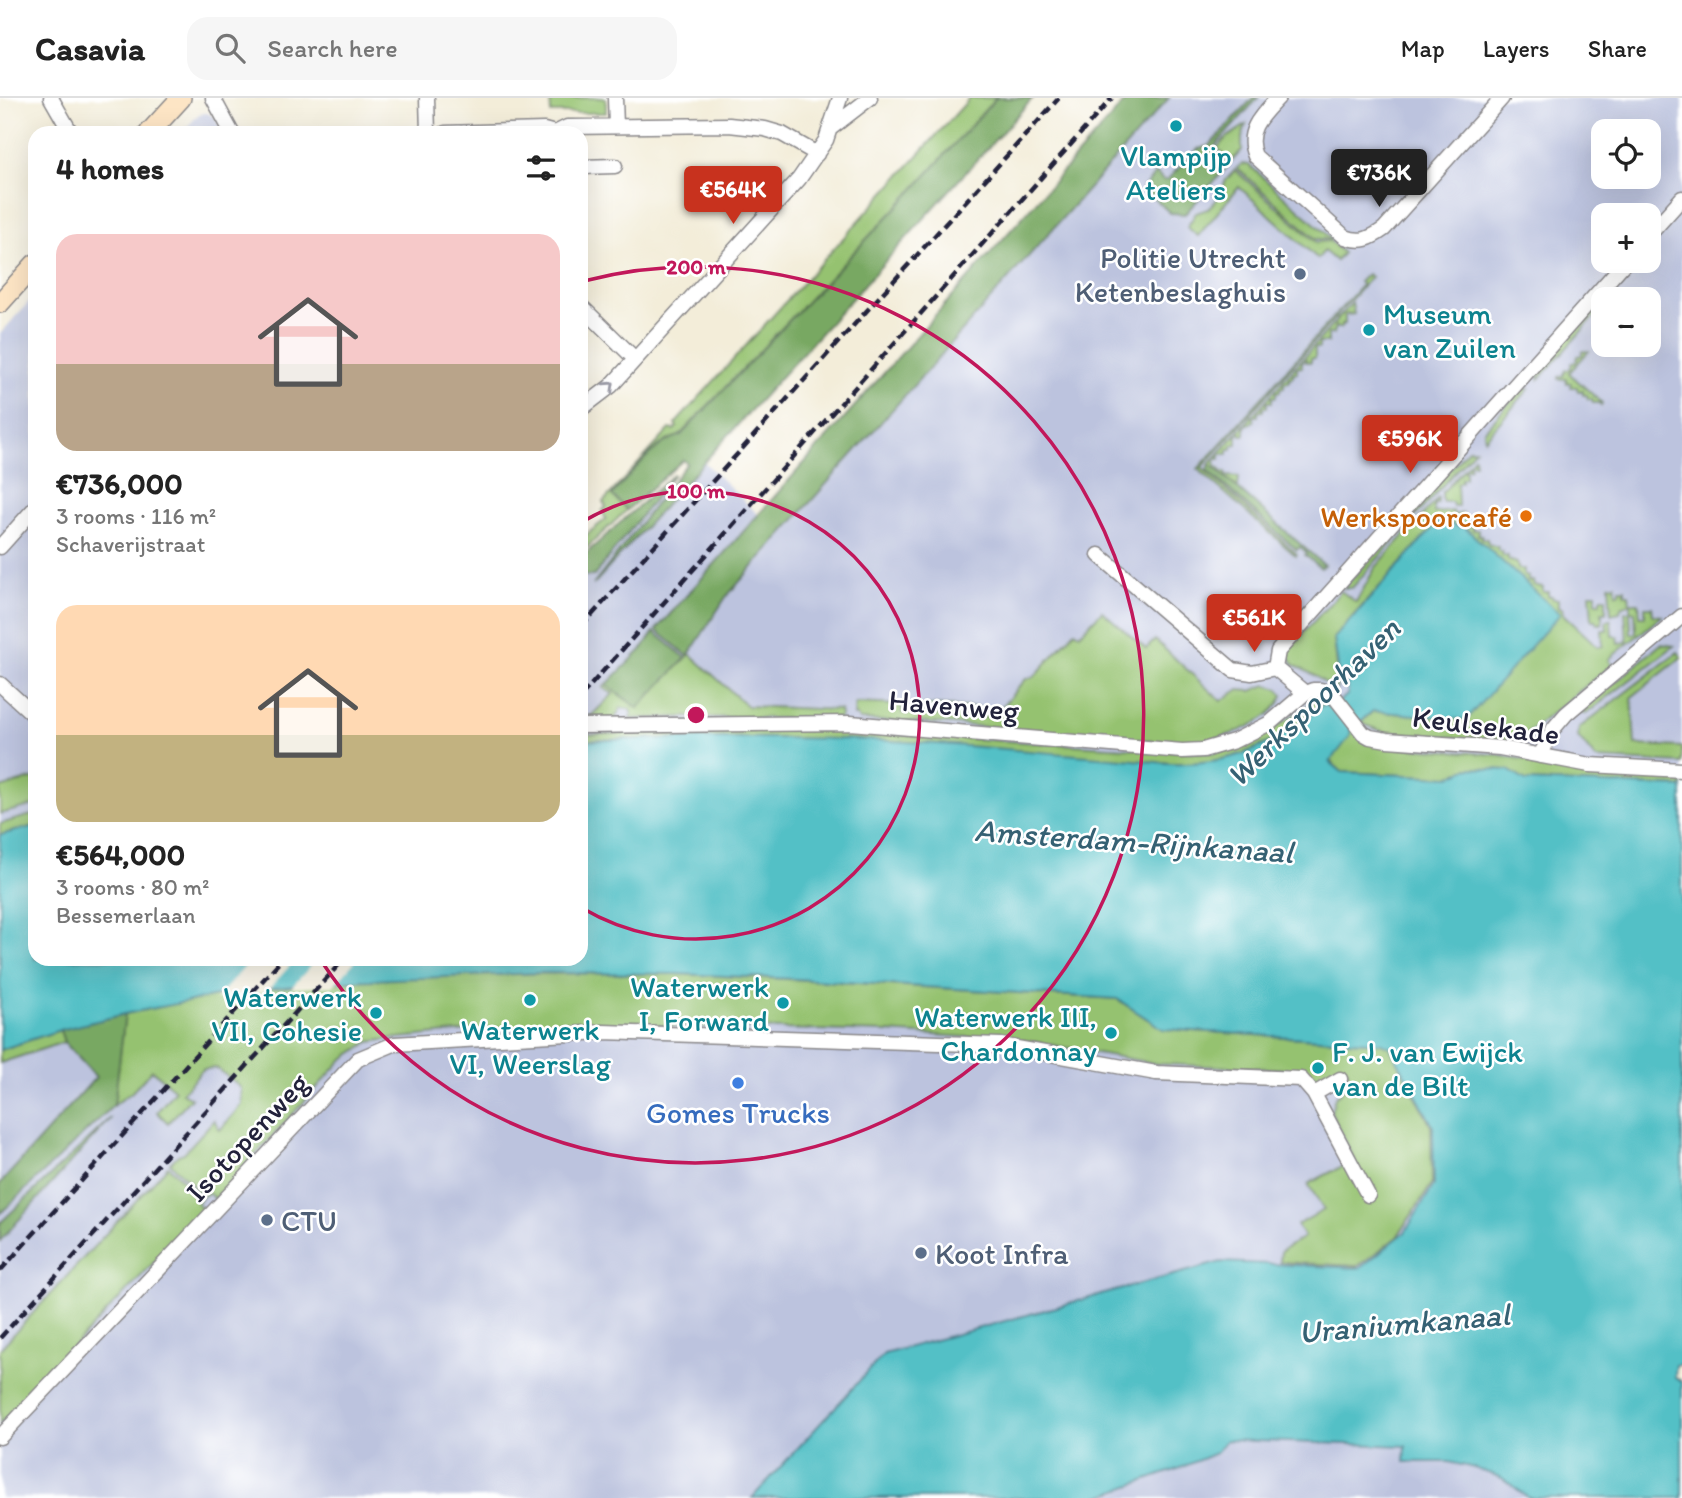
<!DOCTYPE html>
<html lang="en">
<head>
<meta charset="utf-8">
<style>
	body { margin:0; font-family:Itim,sans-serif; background:#f6f6f6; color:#222; height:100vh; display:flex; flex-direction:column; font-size:26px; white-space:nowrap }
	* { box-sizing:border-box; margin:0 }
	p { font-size:23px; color:#767676 }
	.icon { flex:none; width:38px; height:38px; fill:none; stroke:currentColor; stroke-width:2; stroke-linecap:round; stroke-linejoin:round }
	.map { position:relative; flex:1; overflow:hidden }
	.sheet { position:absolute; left:28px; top:28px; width:560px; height:840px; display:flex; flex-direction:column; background:#fff; border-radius:21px; box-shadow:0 7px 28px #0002 }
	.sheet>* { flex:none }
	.controls { position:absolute; left:1591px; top:21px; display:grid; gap:14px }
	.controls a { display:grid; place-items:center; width:70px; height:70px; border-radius:14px; background:#fff; box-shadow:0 7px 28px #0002; font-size:35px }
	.price { position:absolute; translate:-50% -60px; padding:0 16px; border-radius:7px; background:#c8321e; color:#fff; font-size:23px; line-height:46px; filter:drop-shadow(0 2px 4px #0008) }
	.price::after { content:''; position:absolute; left:50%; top:42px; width:21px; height:16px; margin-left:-10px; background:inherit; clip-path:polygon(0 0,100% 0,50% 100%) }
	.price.current { background:#222; color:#fff }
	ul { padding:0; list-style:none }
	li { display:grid; align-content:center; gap:14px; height:371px; padding:0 28px }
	li span { display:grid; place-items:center; height:217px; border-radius:21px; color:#555 }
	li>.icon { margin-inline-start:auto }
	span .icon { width:126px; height:126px; fill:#fffc; stroke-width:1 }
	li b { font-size:30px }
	h2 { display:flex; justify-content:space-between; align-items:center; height:84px; padding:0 28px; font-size:30px }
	header { display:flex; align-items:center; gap:42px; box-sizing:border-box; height:98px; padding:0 35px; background:#fff; border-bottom:2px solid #e0e0e0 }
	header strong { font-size:33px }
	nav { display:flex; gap:38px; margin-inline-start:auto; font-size:24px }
	.search { width:490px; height:63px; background:#f6f6f6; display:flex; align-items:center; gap:18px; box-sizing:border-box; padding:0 24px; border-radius:21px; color:#767676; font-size:26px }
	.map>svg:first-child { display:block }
	.industrial { fill:#bcc3de; fill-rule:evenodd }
	.green { fill:#95c270; stroke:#5c7256; stroke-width:2 }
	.forest { fill:#78a862; stroke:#4d654e; stroke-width:2 }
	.water { fill:#52c0c6; stroke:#3a7180; stroke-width:2 }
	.pier { fill:#f3edd9 }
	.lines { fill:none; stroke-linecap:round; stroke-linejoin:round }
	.minor-casing { stroke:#8a888a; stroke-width:17 }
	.secondary-casing { stroke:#8a888a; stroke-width:22 }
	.minor { stroke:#fff; stroke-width:14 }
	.secondary { stroke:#fde5c5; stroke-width:19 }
	.rail { stroke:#22223b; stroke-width:4.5; stroke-dasharray:10 5; stroke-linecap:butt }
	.oneway { stroke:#9c9ca7 }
	.ring { fill:none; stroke:#c2185b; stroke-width:3.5 }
	.culture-dot { fill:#0f9aa8; stroke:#fff; stroke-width:2.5 }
	.service-dot { fill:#5c6f8a; stroke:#fff; stroke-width:2.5 }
	.food-dot { fill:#e8710a; stroke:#fff; stroke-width:2.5 }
	.shop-dot { fill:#3f7fe0; stroke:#fff; stroke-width:2.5 }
	.labels { text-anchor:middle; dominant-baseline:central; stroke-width:5; stroke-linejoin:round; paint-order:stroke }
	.culture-label { font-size:30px; fill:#0d838f; stroke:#fff; text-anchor:end }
	.service-label { font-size:30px; fill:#4e5e75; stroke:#fff; text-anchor:start }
	.food-label { font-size:30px; fill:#c56008; stroke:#fff; text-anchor:end }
	.street-label { font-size:30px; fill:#22223b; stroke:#fff }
	.shop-label { font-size:30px; fill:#366cbe; stroke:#fff }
	.water-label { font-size:32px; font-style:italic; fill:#356173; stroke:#fff }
	.centre { fill:#c2185b; stroke:#fff; stroke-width:3.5 }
	.ring-label { font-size:21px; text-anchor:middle; font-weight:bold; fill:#c2185b; stroke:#fff; stroke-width:5; stroke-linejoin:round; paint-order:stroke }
</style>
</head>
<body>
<header>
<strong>Casavia</strong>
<div class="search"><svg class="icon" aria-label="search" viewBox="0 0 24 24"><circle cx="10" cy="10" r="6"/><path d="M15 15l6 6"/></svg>Search here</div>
<nav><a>Map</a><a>Layers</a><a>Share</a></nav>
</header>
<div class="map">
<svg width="1682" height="1400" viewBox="0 0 1682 1400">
	<rect width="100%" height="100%" fill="#fff"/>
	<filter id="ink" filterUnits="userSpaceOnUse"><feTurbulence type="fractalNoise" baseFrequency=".0143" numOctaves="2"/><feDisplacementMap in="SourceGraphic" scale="14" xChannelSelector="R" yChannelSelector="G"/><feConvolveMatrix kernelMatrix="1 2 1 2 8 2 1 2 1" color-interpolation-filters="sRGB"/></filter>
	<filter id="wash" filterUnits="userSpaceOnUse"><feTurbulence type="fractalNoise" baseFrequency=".00686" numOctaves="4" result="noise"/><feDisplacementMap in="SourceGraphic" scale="28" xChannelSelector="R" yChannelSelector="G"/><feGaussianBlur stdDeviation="1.57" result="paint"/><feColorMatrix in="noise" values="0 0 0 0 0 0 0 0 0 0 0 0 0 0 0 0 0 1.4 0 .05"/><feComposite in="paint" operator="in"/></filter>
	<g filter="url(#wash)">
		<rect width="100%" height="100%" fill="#f3edd9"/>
		<path class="industrial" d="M1146,0H1682V689L1342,674L1350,633L1373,613L1466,622L1560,516L1462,428L1440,422L1334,539L1346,579L1348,596L1331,609L1250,654L1169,665L935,646L663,640L581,643V468L698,358L770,428ZM1603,33H1648V79H1603ZM1603,117H1648V163H1603ZM1603,201H1648V247H1603Z
			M207,15L215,19L223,35H182L199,16Z
			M35,197V728L0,737V236Z
			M796,881L1117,901L1390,949L1433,1028L1434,1087L1405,1134L1359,1170L1221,1164L884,1256L752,1400H0V952L60,932L189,903Z
			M1226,1342L1407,1348L1405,1364H1449L1473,1370L1502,1380L1529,1400H1095L1175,1372L1216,1355Z"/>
		<path class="green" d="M550,0H606V15H551Z
			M970,0H996L915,90L679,338C655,343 629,379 612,397L627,412L581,455V441L606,421L602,413L606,409L603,404L670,331L674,332L677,329L675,326Z
			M1246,27L1242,39V52L1231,64L1217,50L1226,40Z
			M1242,66L1249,67L1332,141H1316L1237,70Z
			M1235,72L1316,144L1330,143L1343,155L1336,163L1324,153L1318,161L1239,89L1198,138L1187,129L1196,115L1208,111L1219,99L1226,82Z
			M1636,163H1644L1610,201H1603V209L1539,281L1538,273Z
			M1367,176L1371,179L1202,370L1297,456L1296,458L1198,371L1362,187L1359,184Z
			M1352,205L1354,216L1345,217V226H1342L1341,230H1336L1335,228L1333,236H1328V245H1319V250H1315V260H1311V264H1306V261L1302,264V269L1297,270V275H1293V279L1289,280V284L1284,285V289L1280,290V294H1276V299H1272V304H1267V309H1263V313L1258,314V318H1254V323L1245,328V337H1241L1240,334L1237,337V346L1232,347V351H1228V356H1220V361H1215L1216,369L1220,370L1221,374H1226V378L1239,379L1238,390L1210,366Z
			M1582,253H1589L1569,275L1602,305L1601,307L1599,305H1593L1592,301H1588L1587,297H1583V293H1578L1577,289H1571V285H1567L1566,281H1559V279L1563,278L1566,272L1570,271L1572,265L1576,264L1578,258L1582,257Z
			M1522,290L1529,291L1485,341L1484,333Z
			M1468,351H1475L1352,490H1344Z
			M1474,359L1475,365H1470V370L1465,371V380H1461V384L1457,385L1458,408H1453L1452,404H1442V395Z
			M1438,400V406H1434V415L1453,413L1454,417L1463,415V420H1467L1468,428H1473V432H1478V437H1482V441H1487L1488,446L1498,449V453H1502L1503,458H1508V462L1517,465L1518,471H1524V478H1528V483H1533L1534,487L1543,489V494H1548V498H1552L1553,501H1558V510H1562L1563,516L1598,549L1603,548L1602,532H1607L1606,522H1611L1612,538H1617L1618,545L1627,544L1625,514H1630L1631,536L1636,535L1635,514L1630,513V505L1621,509L1620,514L1611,516L1609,487L1615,486L1616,496L1620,495V491H1625V496H1629L1630,505H1639L1640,518H1645V509H1652L1653,517L1662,518L1609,561L1612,567L1521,640L1501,643L1387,635L1360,625L1373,613L1466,622L1460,430L1440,422L1334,539L1338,579L1336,592L1312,576L1294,567L1289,558L1288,552L1341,493L1356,504L1375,470Z
			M1590,495H1596V504H1601V500H1606V514H1602V526H1597L1596,522H1592Z
			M1102,513L1146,551L1155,542L1221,603L1238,592L1251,593L1266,587L1279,591L1283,597C1272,628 1213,644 1184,646L952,626L859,622L857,618H854L855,605L902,607V615L993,619L1026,581L1034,579L1075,533L1080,536Z
			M1661,546L1674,548L1586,616L1579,615Z
			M1678,554L1682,559L1632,599L1635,647L1682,649V665L1596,661L1578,639L1579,630Z
			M690,556L747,608L840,612L841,618L838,621L680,619L629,621L632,616L630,611L621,610L614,622L582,621L590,619L613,596L603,590L606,587L638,609Z
			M1314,602L1324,606C1283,640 1250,659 1197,666C1108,663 1020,651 932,646C815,639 698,638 581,643V637L697,632H815L1214,655C1253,647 1284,625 1314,602Z
			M1354,630L1363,642L1374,647L1500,657L1595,675L1682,679V689L1526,683L1508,672L1469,670L1449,679L1342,674L1329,662L1351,637V633Z
			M35,680V707L0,716V690Z
			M35,716V728L0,737V726Z
			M540,875L677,876L806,882L1117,901L1163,931L1382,945L1390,949L1431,1028L1432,1086L1397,1139L1358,1168L1280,1164L1281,1153L1304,1139L1297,1127L1324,1112L1308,1086L1354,1062L1331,1014L1335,999L1347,988L1348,973H1330L1316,982L1309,978L1306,972L1158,966L1030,943L886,934L628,927L496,930L390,941L369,944L342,962L215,1101L208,1095L204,1098L170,1065L178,1057L184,1055L214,1022L220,1032L242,1006L241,990L217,970L203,971L182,995L191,1000L168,1025L157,1014L175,992L152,972L132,994L114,1007L125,916C179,905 234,893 289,887C372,878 457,878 540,875Z
			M60,932L64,944L0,965V952Z
			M168,1068L202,1100L197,1105L204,1112L0,1326V1251Z"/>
		<path class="forest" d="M996,0H1033L593,487L687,365L683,362L627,412L612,397C629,379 655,343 680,338L915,90Z
			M1128,0H1169L726,499L688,558L656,532Z
			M1253,0H1258L1213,50L1229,67L1185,116L1170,115L1143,90L1156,75L1163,82H1167L1198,51L1209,48Z
			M1210,366L1324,467L1321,470L1305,457L1307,455L1300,449L1297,452L1207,372Z
			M674,376L594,478H581V460Z
			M654,534L686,560L638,610L606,587L642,551Z
			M924,607L1001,611L993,619L923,616Z
			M125,916L114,1007L0,1116V1086L96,979L64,944L60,932Z
			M111,1020L0,1143V1125Z"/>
		<path class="water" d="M1440,422L1460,429L1462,427L1560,516L1466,622L1373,613L1350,632L1351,637L1330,664L1342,674L1449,679L1469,670L1508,672L1526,683L1682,689V1267H1676L1675,1280L1682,1283V1400H1529L1502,1380L1474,1370L1449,1364H1405L1406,1348L1226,1342L1216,1355L1175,1372L1095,1400H752L884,1256L1221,1164L1360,1170L1405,1134L1434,1087L1433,1028L1390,949L1382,945L1163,931L1117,901L796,881L677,876L540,875L347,883L242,893L125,916L60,932L0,952V737L35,728V861H581V643C684,639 786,638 889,643C983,648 1076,657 1169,665C1236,667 1275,648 1324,606L1332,609L1348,596L1346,580L1339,577L1334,540Z"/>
		<path class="pier" d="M252,861H296L266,894L215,902Z
			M317,861H357L333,888L291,890Z"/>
	</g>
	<g filter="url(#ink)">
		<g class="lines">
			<g class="minor-casing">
				<path id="minor" d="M51,0L71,35
					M213,0L232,35
					M427,0L428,35
					M615,0L616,28
					M1278,0C1262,17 1244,33 1255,58L1345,139C1361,145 1370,141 1384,131L1502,0
					M831,30L870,0
					M445,35L544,32L555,35L567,29L729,27L765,31L782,36L817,56
					M581,69L615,68
					M1648,138L1682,100
					M581,208L635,261
					M581,311L611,288L799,81L826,42L840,0
					M0,449L35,410
					M1099,457L1233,572L1252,575L1275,570
					M0,586L35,618
					M1305,595L1275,570L1278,553L1626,163
					M581,628L850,625L1182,653L1203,652L1234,643L1270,625L1305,595L1313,592H1321L1334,598L1363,635L1370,639L1387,642L1500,650L1590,667L1682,672
					M1540,658L1554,630L1566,616L1682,518
					M1314,996L1340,981
					M0,1339L358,961L394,946L603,934L1001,947L1156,975L1301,981L1314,996L1368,1097"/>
			</g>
			<g class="secondary-casing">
				<path id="secondary" d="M149,35L181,0
					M0,205L35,166"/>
			</g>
			<use href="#minor" class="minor"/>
			<use href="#secondary" class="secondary"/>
			<path class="rail" d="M581,529L1059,0
				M581,598L1112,0
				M0,1173L282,861
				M0,1240L344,861"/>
		</g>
		<defs><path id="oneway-chevron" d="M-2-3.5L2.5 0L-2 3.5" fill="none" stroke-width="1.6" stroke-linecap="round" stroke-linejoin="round" transform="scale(1.75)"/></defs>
		<use class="oneway" href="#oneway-chevron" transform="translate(610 288) rotate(-43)"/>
	</g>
	<g class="ring">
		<path d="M582 424A224 224 0 1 1 582 810"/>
		<path d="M584 183A448 448 0 1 1 322 864"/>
	</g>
	<g class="culture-dot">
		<circle cx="1176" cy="28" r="7"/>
		<circle cx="1369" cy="232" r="7"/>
		<circle cx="530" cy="902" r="7"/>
		<circle cx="783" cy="905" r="7"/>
		<circle cx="376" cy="915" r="7"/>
		<circle cx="1111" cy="935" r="7"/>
		<circle cx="1318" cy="970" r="7"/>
	</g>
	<g class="service-dot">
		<circle cx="1300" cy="176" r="7"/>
		<circle cx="267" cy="1122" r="7"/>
		<circle cx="921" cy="1155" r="7"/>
	</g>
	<circle class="food-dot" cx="1526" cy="418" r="7"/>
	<circle class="shop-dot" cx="738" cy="985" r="7"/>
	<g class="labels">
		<g class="culture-label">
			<text x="1176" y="57" text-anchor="middle">Vlampijp<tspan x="1176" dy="34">Ateliers</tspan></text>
			<text x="1383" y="215" text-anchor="start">Museum<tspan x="1383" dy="34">van Zuilen</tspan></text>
			<text x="769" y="888">Waterwerk<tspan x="769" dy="34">I, Forward</tspan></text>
			<text x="362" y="898">Waterwerk<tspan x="362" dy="34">VII, Cohesie</tspan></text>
			<text x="1097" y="918">Waterwerk III,<tspan x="1097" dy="34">Chardonnay</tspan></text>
			<text x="530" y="931" text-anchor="middle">Waterwerk<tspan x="530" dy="34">VI, Weerslag</tspan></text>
			<text x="1332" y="953" text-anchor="start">F. J. van Ewijck<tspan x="1332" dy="34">van de Bilt</tspan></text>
		</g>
		<g class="service-label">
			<text x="1286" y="159" text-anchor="end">Politie Utrecht<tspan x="1286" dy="34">Ketenbeslaghuis</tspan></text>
			<text x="281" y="1122">CTU</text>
			<text x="935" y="1155">Koot Infra</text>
		</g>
		<g class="food-label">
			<text x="1512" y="418">Werkspoorcafé</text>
		</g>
		<g class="street-label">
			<text transform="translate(954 607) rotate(5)">Havenweg</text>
			<text transform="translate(1486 627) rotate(7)">Keulsekade</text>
			<text transform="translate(247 1039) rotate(-47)">Isotopenweg</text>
		</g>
		<g class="shop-label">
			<text x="738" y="1014">Gomes Trucks</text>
		</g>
		<g class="water-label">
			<text transform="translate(1313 604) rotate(-44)">Werkspoorhaven</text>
			<text transform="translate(1134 743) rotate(4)">Amsterdam-Rijnkanaal</text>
			<text transform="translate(1404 1225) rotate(-5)">Uraniumkanaal</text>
		</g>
	</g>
	<circle cx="696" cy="617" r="10" class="centre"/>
	<g class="ring-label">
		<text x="696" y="176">200 m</text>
		<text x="696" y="400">100 m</text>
	</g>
</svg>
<div class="controls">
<a><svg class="icon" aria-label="locate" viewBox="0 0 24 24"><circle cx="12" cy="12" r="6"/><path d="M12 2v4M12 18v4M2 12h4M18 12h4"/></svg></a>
<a>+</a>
<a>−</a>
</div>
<b class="price current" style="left:1379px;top:111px">€736K</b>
<b class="price" style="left:733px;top:128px">€564K</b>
<b class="price" style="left:1410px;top:377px">€596K</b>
<b class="price" style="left:1254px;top:556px">€561K</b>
<section class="sheet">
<h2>4 homes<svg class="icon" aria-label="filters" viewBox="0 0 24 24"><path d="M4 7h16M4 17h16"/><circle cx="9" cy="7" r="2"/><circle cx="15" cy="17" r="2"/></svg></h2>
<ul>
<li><span style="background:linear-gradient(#f6c9c9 60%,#b9a48a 0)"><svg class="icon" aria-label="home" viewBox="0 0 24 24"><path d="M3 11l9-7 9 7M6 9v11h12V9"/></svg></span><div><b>€736,000</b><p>3 rooms · 116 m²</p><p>Schaverijstraat</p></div></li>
<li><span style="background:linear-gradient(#ffd9b3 60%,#c2b280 0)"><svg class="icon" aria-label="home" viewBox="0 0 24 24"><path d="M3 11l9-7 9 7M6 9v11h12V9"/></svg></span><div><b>€564,000</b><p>3 rooms · 80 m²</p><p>Bessemerlaan</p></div></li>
</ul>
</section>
</div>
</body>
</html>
